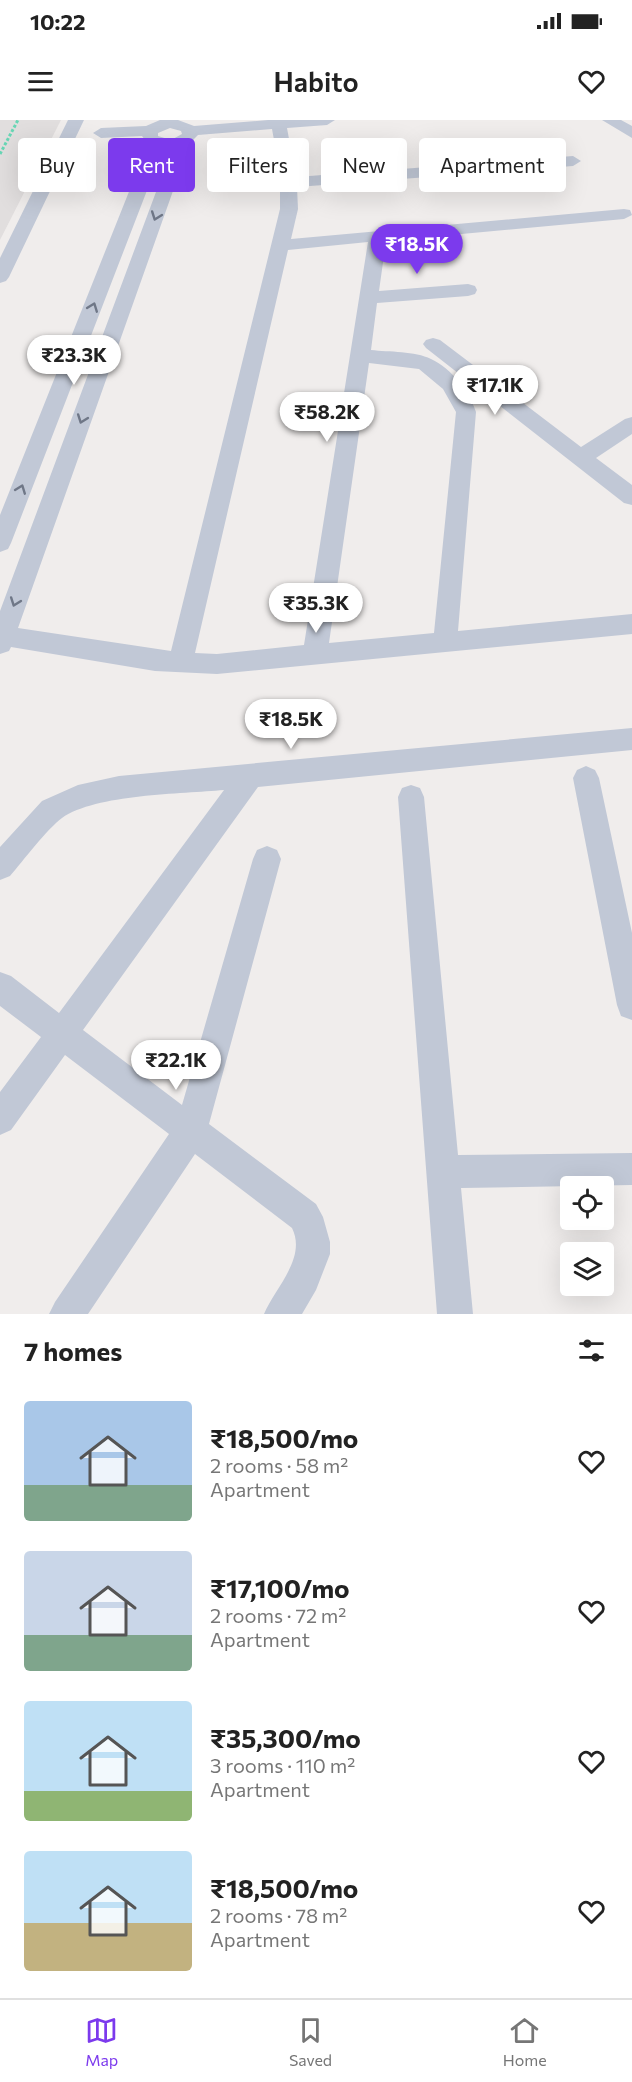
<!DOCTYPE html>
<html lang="en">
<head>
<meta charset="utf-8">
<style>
	body { margin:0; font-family:Commissioner,sans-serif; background:#f6f6f6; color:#222; height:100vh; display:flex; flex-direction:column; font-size:22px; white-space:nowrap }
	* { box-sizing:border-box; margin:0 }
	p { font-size:20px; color:#767676 }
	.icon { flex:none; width:33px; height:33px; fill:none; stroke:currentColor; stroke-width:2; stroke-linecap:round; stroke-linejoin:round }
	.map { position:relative; height:1194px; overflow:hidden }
	.details { display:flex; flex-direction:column; background:#fff; flex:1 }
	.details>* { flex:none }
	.guide { position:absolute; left:18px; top:18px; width:597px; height:54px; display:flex; gap:12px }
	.tools { position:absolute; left:560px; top:1056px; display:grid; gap:12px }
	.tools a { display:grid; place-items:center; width:54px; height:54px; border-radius:6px; background:#fff; box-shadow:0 6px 24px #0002; font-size:30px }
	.price { position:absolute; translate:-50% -51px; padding:0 14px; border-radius:21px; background:#fff; color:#222; font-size:20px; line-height:39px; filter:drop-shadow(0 2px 3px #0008) }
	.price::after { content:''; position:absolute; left:50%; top:36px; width:18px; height:14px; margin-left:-9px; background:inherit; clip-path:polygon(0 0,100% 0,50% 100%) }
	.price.selected { background:#7c3aed; color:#fff }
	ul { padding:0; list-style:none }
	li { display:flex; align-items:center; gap:18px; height:150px; padding:0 24px }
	li span { display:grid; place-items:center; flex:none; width:168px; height:120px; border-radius:6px; color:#555 }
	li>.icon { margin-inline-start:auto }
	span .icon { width:72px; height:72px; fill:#fffc; stroke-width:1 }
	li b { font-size:26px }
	h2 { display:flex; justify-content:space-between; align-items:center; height:72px; padding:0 24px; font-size:26px }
	.chip { padding:0 21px; border-radius:6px; background:#fff; box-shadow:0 6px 24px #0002; font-size:21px; line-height:54px }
	.chip.selected { background:#7c3aed; color:#fff }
	.status { display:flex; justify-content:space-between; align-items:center; height:42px; padding:0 30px; background:#fff; direction:ltr }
	.status svg { height:16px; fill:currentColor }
	header { display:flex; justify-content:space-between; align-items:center; height:78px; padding:0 24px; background:#fff; font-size:27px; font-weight:600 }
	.menu { display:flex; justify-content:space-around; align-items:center; height:84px; border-top:2px solid #e0e0e0; background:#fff; font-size:16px; color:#767676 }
	.menu a { display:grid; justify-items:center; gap:3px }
	.menu .selected { color:#7c3aed }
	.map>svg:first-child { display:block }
	.education { fill:#e1dede }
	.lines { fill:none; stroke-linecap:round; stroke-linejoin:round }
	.path { stroke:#68d6b5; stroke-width:3; stroke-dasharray:3 2; stroke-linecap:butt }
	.minor { fill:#c1c8d6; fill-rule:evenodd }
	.oneway { stroke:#6f7787 }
</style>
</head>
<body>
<div class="status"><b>10:22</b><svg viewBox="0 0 49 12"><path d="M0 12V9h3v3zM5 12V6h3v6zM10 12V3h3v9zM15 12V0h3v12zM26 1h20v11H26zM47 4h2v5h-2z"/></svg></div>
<header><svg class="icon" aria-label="menu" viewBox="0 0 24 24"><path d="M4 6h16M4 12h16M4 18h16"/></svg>Habito<svg class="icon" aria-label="heart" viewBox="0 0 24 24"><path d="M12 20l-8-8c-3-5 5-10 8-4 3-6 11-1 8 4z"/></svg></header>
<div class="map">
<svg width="632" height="1194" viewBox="0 0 632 1194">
	<rect width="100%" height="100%" fill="#f0edec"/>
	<path class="education" d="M0,0H61L0,120Z"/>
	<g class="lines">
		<path class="path" d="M0,34L18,0"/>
		<path class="minor" d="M68,0H84L9,157L6,161L0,163V138Z
			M160,0H178L194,6L268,0H335L327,5L287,8L296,57L573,36L581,41L573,46L297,67L298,89L291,119L624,89L630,90L632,95L624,99L386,121L379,171L468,164L475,166L477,170L475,174L468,176L377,183L371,230C389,232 415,231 431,239C452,249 469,271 476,292L458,511L632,494V514L217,554L155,551L11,527L9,531L0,534V491L172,29H163L11,423L8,429L0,432V395L148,24L142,16L101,18L93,13L101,8L146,6ZM170,8L181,11L182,14L171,20L158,16V13ZM272,9L280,53V89L171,531L18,508L190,23L198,15ZM368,122L304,525L217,534L195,533L288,130ZM369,243L419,249L443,269L456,292L434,513L329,523Z
			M602,0H621L632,6V18Z
			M433,218L440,220L581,327L625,299L632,297V314L596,338L632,365V385L624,383L426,228L423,224L426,220Z
			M632,608V630L258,667L83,910L182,985L253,739L257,730L267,726L277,730L281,739L209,1004L316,1084L323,1097L330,1122V1134L316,1170L302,1194H264C275,1168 307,1138 292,1108L195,1034L88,1194H49L55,1182L169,1014L65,935L11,1010L0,1015V972L41,917L0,886V852L11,856L59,893L224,670C182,674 96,674 62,698C47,709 23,741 10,756L0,760V727L42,681L78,665L119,656Z
			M586,646L595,650L599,658L632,813V900L621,896L617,885L573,658L577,650Z
			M411,665L420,668L424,677L458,1035L632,1033V1065L461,1068L473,1194H437L398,677L402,668Z"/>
	</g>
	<defs><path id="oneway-chevron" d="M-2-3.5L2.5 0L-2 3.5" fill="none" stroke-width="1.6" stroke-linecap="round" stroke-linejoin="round" transform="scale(1.5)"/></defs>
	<g class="oneway">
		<use href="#oneway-chevron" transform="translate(156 96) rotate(110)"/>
		<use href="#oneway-chevron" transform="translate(93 187) rotate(-69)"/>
		<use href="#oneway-chevron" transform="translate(82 299) rotate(110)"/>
		<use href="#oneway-chevron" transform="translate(21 369) rotate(-69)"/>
		<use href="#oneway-chevron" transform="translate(15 482) rotate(110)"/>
	</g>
</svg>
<div class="tools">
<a><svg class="icon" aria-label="locate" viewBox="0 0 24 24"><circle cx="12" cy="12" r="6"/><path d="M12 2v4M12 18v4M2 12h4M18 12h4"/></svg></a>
<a><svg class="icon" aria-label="layers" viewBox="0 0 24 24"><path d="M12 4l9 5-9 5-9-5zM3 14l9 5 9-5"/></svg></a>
</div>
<b class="price selected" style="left:417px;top:155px">₹18.5K</b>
<b class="price" style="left:74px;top:266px">₹23.3K</b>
<b class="price" style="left:495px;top:296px">₹17.1K</b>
<b class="price" style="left:327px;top:323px">₹58.2K</b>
<b class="price" style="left:316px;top:514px">₹35.3K</b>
<b class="price" style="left:291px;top:630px">₹18.5K</b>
<b class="price" style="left:176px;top:971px">₹22.1K</b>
<div class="guide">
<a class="chip">Buy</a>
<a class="chip selected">Rent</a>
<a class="chip">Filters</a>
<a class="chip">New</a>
<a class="chip">Apartment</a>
</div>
</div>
<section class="details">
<h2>7 homes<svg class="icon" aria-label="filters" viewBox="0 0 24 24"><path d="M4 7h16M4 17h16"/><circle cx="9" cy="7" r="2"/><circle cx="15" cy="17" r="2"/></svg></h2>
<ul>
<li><span style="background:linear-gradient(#a9c7e8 70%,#7fa58c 0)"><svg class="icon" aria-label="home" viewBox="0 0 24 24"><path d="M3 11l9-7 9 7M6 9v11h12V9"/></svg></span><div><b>₹18,500/mo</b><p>2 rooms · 58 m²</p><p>Apartment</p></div><svg class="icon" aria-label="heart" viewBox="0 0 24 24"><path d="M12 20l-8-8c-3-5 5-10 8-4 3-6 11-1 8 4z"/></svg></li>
<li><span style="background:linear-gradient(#c9d6e8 70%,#7fa58c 0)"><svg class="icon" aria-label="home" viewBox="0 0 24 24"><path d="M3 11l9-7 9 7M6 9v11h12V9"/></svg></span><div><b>₹17,100/mo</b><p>2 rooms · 72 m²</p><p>Apartment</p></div><svg class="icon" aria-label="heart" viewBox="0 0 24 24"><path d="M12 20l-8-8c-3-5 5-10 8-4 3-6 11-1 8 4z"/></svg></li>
<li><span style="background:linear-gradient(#bfe0f5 75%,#8fb573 0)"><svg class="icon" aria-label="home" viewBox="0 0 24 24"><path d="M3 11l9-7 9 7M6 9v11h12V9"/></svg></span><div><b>₹35,300/mo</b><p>3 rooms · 110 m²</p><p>Apartment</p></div><svg class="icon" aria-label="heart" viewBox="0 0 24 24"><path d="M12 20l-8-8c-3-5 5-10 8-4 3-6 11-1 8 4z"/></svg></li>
<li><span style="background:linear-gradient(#bfe0f5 60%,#c2b280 0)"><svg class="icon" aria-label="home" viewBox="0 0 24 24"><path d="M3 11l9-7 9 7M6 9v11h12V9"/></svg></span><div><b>₹18,500/mo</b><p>2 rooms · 78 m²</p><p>Apartment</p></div><svg class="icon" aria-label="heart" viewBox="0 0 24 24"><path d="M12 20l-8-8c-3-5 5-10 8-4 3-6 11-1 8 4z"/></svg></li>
</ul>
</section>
<nav class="menu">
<a class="selected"><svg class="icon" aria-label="map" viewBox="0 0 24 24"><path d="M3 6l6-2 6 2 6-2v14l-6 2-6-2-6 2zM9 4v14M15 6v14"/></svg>Map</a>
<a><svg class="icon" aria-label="saved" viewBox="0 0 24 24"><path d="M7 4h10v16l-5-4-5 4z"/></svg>Saved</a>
<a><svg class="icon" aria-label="home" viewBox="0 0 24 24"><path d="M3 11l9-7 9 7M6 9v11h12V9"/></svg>Home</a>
</nav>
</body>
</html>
